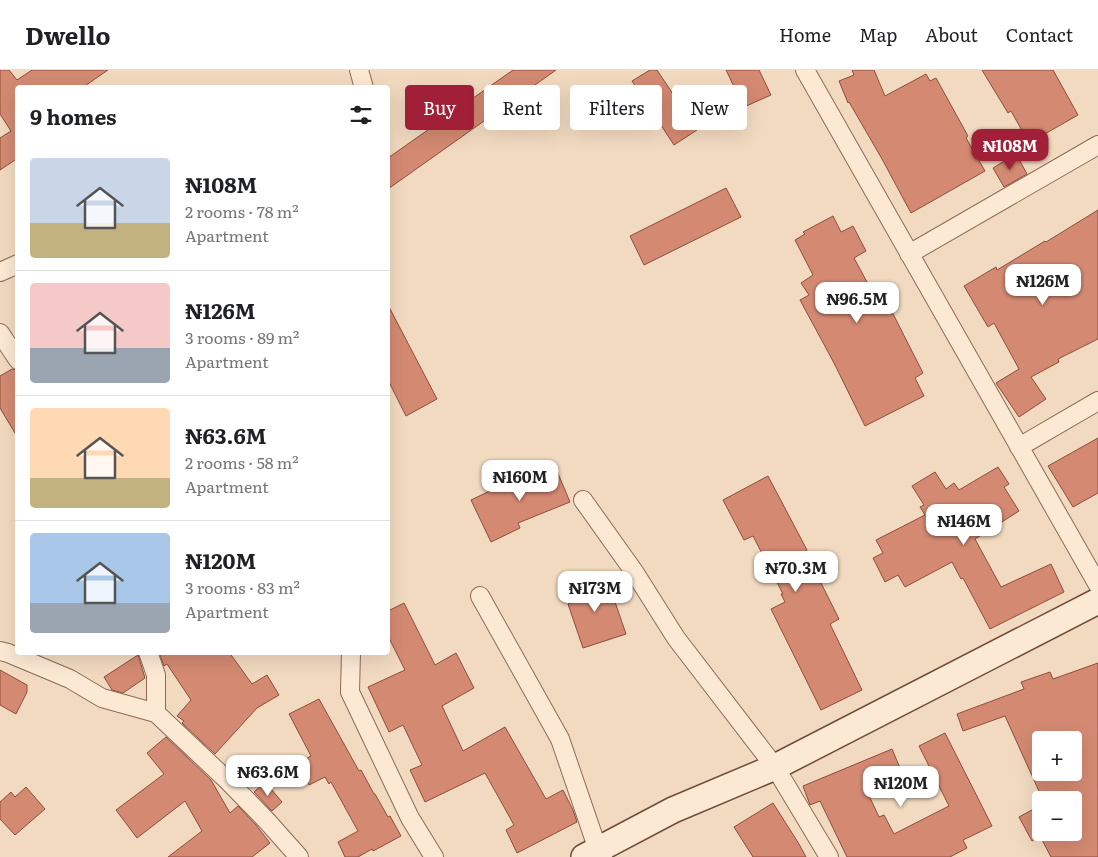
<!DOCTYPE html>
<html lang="en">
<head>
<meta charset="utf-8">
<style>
	body { margin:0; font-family:Literata,serif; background:#f6f6f6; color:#202124; height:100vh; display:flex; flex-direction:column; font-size:19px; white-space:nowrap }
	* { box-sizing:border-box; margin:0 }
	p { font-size:16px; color:#757577 }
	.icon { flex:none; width:28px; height:28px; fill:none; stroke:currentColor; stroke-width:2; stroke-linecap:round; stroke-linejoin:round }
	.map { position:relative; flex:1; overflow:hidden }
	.details { position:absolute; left:15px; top:15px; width:375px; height:570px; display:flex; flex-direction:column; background:#fff; border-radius:5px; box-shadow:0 5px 20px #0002 }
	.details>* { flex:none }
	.banner { position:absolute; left:405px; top:15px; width:475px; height:45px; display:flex; gap:10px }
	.controls { position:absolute; left:1032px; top:661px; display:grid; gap:10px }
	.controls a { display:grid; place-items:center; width:50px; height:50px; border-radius:5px; background:#fff; box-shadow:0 5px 20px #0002; font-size:25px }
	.price { position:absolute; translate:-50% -42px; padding:0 11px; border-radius:10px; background:#fff; color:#222; font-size:16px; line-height:32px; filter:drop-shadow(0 1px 2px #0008) }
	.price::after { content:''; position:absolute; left:50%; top:30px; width:15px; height:11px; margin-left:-8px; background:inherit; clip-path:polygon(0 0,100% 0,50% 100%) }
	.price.current { background:#a22037; color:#fff }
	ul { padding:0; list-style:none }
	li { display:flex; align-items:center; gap:15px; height:125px; padding:0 15px }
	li+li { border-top:1px solid #e0e0e0 }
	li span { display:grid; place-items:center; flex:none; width:140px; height:100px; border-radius:5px; color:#555 }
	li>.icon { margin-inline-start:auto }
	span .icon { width:60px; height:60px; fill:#fffc; stroke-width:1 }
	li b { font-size:21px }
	h2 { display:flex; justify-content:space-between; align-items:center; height:60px; padding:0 15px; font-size:21px }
	.chip { padding:0 18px; border-radius:5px; background:#fff; box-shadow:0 5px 20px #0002; font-size:18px; line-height:45px }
	.chip.current { background:#a22037; color:#fff }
	header { display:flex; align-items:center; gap:30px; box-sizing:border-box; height:70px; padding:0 25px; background:#fff; border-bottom:1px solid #e0e0e0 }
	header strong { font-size:24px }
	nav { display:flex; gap:28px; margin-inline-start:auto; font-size:18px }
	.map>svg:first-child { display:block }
	.building { fill:#d48a72; stroke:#8e4d3a; fill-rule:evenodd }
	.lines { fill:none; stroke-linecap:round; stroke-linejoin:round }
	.street-casing { stroke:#8d6a56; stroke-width:20 }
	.secondary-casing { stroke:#6f4b39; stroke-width:28 }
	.street { stroke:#fce9d4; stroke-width:18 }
	.secondary { stroke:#fce9d4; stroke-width:25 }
</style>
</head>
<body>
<header>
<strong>Dwello</strong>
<nav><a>Home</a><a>Map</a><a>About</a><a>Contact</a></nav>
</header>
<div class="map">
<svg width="1098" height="787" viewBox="0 0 1098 787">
	<rect width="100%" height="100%" fill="#f2dac0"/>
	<path class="building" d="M0,0H9L17,10L32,0H108L82,18H18V88L0,100V68L11,61L0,44Z
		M513,0H556L388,119V88Z
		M650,0H657L697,60L674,75L632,11Z
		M726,0H759L771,25L744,37Z
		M852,0H874L885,26L926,4L930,11L936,8L968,66L966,68L985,101L911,143L882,89L849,32L848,33L839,11L854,5Z
		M982,0H1053L1078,45L1029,73L1011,41L1008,43Z
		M1016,84L1027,104L1004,117L993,98Z
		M726,118L741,147L644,195L630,166Z
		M1098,140V269L1058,289L1059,292L1031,307L1046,329L1019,347L996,313L1019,299L994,253L988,257L964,216L996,197L997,200L1045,171L1046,172Z
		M833,146L841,162L853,156L866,181L854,188L880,236L887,232L923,303L915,308L924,326L865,356L834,293L800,230L809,225L801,213L813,205L795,170L805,164L803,162Z
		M388,235L437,329L406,346L388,310Z
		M12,299L18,300V368L0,338V306Z
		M1098,368V423L1073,437L1048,396Z
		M554,394L570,432L518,453L520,458L491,472L471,430L496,418Z
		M998,397L1009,414L1004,417L1019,441L975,469L1001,517L1051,494L1064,522L990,559L963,508L961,509L952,492L905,517L898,505L885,512L873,488L883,483L876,470L925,445L920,437L924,435L912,416L935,402L946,419L954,413L959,420Z
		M768,406L807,480L805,481L839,549L830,554L862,620L821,640L771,539L785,532L781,524H783L753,466L744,470L723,430Z
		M603,507L609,528L613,526L626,564L583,578L568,534L573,532L568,519Z
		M404,533L435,595L456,583L474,618L442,636L463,681L505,657L546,729L563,720L573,740L577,752L517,783L506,760L514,755L485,703L425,732L410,700L422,695L403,655L389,662L368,617L405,600L388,566V541Z
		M159,582H229L252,614L267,605L279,625L257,638L215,684L182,653L184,651L177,646L191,630L167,594L164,596Z
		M138,585L145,608L123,623L112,620L104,607Z
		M1098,593V787H1051L1040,766L1032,771L1019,747L1041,735V762H1074V730H1043L1005,646L963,661L957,644L1024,619L1021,612L1050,602L1053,609ZM1041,670H1074V702H1041Z
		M0,600L27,615V622L16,644L0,635Z
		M319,629L359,701L361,700L374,724H375L388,747L390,746L401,766L373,781L372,779L358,787H345L338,772L358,761L331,712L329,714L325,707L309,715L299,693L311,686L289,644Z
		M945,663L992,756L963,770L967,778L950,787H847L820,731L810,735L803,716L892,679L900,698L863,713L879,747L884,745L894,764L949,736L919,676Z
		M166,667L211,710L230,743L238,736L256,755L270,773L252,787H168L202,761L185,731L137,768L116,740L164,704L147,683Z
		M265,712L282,732L272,741L254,722Z
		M26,717L45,739L15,765L0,749V732L11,722L15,727Z
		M773,733L799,774L806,787H753L734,757Z"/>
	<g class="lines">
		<g class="street-casing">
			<path id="street" d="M359,0L364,18
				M805,0L1098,515
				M909,184L1098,75
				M0,202L18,194
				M0,263L18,290
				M1019,377L1098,331
				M583,430L635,503L676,568L775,697L829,787
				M480,526L560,669L598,780L603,787
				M0,581L8,583L70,609L102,628L156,643L228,711L267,751L299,787
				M148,582L156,605V643
				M351,582L350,622L410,748L434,787"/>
		</g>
		<g class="secondary-casing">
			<path id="secondary" d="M584,787L673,740L775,697L1098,531"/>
		</g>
		<use href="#street" class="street"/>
		<use href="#secondary" class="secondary"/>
	</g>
</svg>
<div class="controls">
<a>+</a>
<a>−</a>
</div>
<b class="price current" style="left:1010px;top:101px">₦108M</b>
<b class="price" style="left:1043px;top:236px">₦126M</b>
<b class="price" style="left:857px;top:254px">₦96.5M</b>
<b class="price" style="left:520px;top:432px">₦160M</b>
<b class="price" style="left:964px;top:476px">₦146M</b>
<b class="price" style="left:796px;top:523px">₦70.3M</b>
<b class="price" style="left:595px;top:543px">₦173M</b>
<b class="price" style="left:268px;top:727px">₦63.6M</b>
<b class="price" style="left:901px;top:738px">₦120M</b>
<div class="banner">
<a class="chip current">Buy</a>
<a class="chip">Rent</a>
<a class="chip">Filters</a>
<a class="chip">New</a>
</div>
<section class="details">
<h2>9 homes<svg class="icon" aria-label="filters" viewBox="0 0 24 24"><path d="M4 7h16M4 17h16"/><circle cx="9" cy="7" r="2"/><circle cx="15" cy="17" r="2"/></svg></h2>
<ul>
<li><span style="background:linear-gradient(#c9d6e8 65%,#c2b280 0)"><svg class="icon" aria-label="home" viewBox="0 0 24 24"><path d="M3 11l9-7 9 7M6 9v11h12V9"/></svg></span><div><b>₦108M</b><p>2 rooms · 78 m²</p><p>Apartment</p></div></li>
<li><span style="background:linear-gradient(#f6c9c9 65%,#9aa5b1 0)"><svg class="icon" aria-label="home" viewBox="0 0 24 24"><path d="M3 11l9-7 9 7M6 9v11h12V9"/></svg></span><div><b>₦126M</b><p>3 rooms · 89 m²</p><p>Apartment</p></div></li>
<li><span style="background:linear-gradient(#ffd9b3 70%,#c2b280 0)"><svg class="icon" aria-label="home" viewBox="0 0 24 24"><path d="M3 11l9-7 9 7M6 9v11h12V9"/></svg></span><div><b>₦63.6M</b><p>2 rooms · 58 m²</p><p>Apartment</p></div></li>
<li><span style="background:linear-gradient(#a9c7e8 70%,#9aa5b1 0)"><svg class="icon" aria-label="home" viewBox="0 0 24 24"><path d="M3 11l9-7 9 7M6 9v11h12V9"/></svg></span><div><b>₦120M</b><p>3 rooms · 83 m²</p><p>Apartment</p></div></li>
</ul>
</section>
</div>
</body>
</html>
